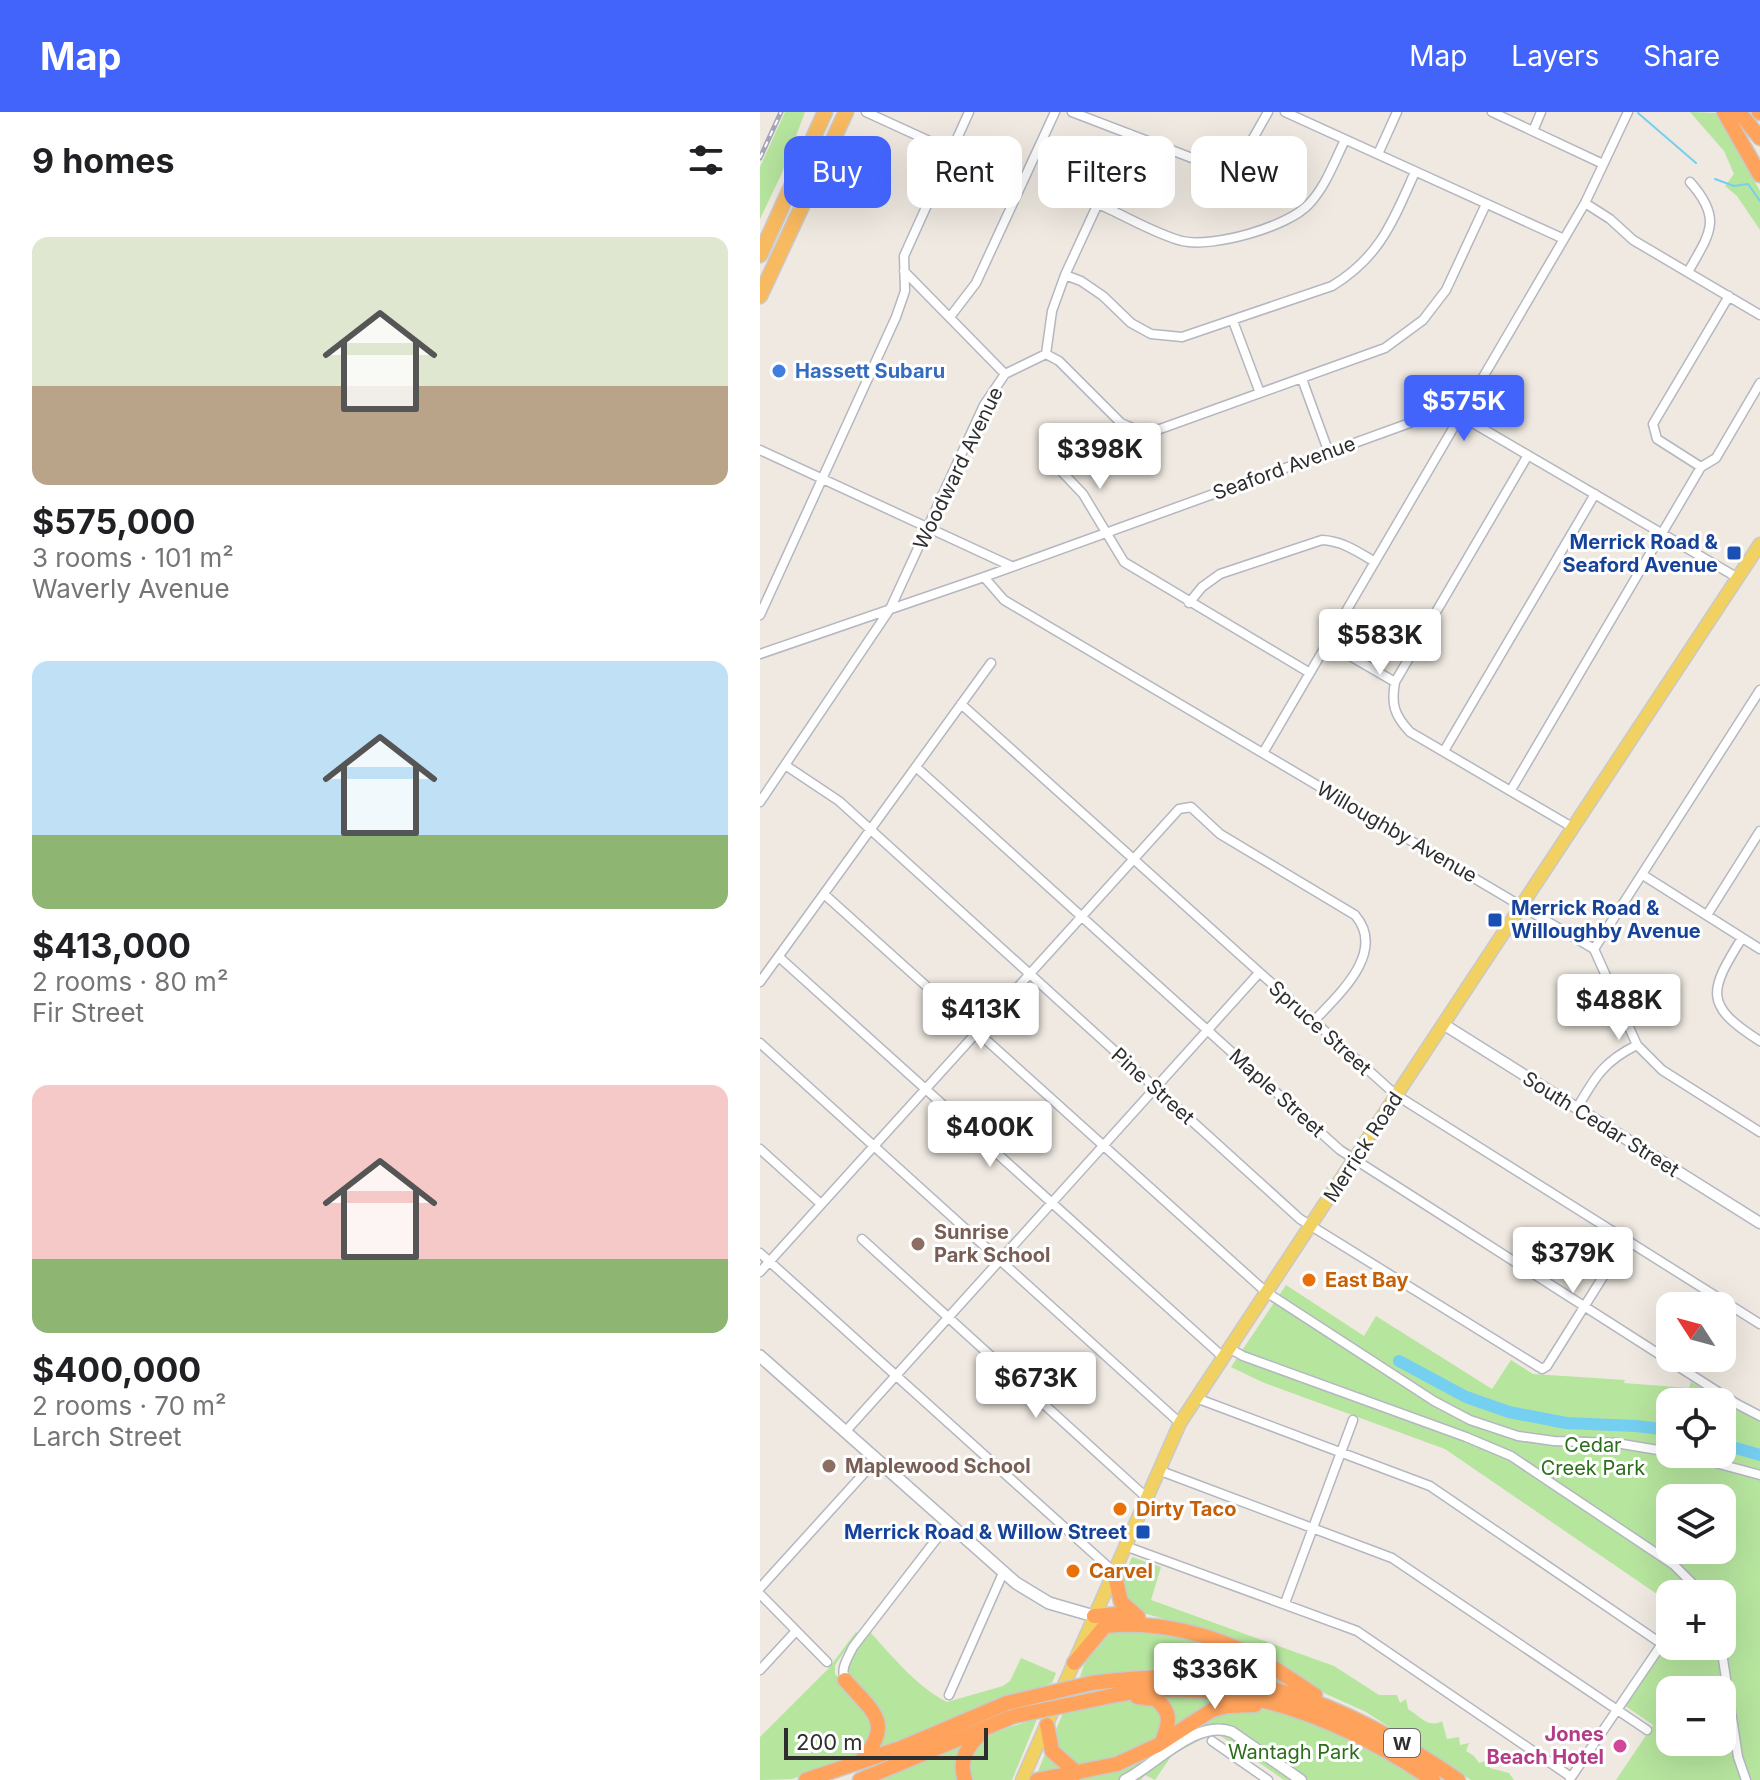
<!DOCTYPE html>
<html lang="en">
<head>
<meta charset="utf-8">
<style>
	body { margin:0; font-family:Inter,sans-serif; background:#f2f2f2; color:#202124; height:100vh; display:flex; flex-direction:column; font-size:30px; white-space:nowrap }
	* { box-sizing:border-box; margin:0 }
	p { font-size:26px; color:#757577 }
	.icon { flex:none; width:44px; height:44px; fill:none; stroke:currentColor; stroke-width:2; stroke-linecap:round; stroke-linejoin:round }
	.map { position:relative; flex:1; overflow:hidden }
	.side { display:flex; flex-direction:column; background:#fff; width:760px }
	.side>* { flex:none }
	.guide { position:absolute; left:24px; top:24px; width:760px; height:72px; display:flex; gap:16px }
	.needle { width:52px; rotate:306deg }
	.fabs { position:absolute; left:896px; top:1180px; display:grid; gap:16px }
	.fabs a { display:grid; place-items:center; width:80px; height:80px; border-radius:16px; background:#fff; box-shadow:0 8px 32px #0002; font-size:40px }
	.scale { position:absolute; left:24px; bottom:20px; width:204px; box-sizing:border-box; padding-left:8px; border:4px solid #2e2e2e; border-top:0; font-size:22px; line-height:28px; white-space:nowrap; color:#2e2e2e; -webkit-text-stroke:6px #fff; paint-order:stroke }
	.price { position:absolute; translate:-50% -68px; padding:0 18px; border-radius:8px; background:#fff; color:#222; font-size:26px; line-height:52px; filter:drop-shadow(0 2px 4px #0008) }
	.price::after { content:''; position:absolute; left:50%; top:48px; width:24px; height:18px; margin-left:-12px; background:inherit; clip-path:polygon(0 0,100% 0,50% 100%) }
	.price.on { background:#4264fb; color:#fff }
	ul { padding:0; list-style:none }
	li { display:grid; align-content:center; gap:16px; height:424px; padding:0 32px }
	li span { display:grid; place-items:center; height:248px; border-radius:16px; color:#555 }
	li>.icon { margin-inline-start:auto }
	span .icon { width:144px; height:144px; fill:#fffc; stroke-width:1 }
	li b { font-size:34px }
	h2 { display:flex; justify-content:space-between; align-items:center; height:96px; padding:0 32px; font-size:34px }
	.chip { padding:0 28px; border-radius:16px; background:#fff; box-shadow:0 8px 32px #0002; font-size:28px; line-height:72px }
	.chip.on { background:#4264fb; color:#fff }
	header { display:flex; align-items:center; gap:48px; box-sizing:border-box; height:112px; padding:0 40px; background:#4264fb; color:#fff }
	header strong { font-size:38px }
	nav { display:flex; gap:44px; margin-inline-start:auto; font-size:28px }
	main { display:flex; flex:1; min-height:0 }
	.map>svg:first-child { display:block }
	.green { fill:#b6e59e; fill-rule:evenodd }
	.lines { fill:none; stroke-linecap:round; stroke-linejoin:round }
	.stream { stroke:#75cff0; stroke-width:2 }
	.river { stroke:#75cff0; stroke-width:12 }
	.minor-casing { stroke:#b4b7c1; stroke-width:11 }
	.tertiary-casing { stroke:#b4b7c1; stroke-width:13 }
	.secondary-casing { stroke:#b4b7c1; stroke-width:14 }
	.primary-casing { stroke:#c9c9c9; stroke-width:15 }
	.trunk-casing { stroke:#c9c9c9; stroke-width:17 }
	.motorway-casing { stroke:#c9c9c9; stroke-width:17 }
	.minor { stroke:#fff; stroke-width:8 }
	.tertiary { stroke:#fff; stroke-width:10 }
	.secondary { stroke:#fff; stroke-width:11 }
	.primary { stroke:#f2d163; stroke-width:12 }
	.trunk { stroke:#f8ba60; stroke-width:14 }
	.motorway { stroke:#ffa35c; stroke-width:14 }
	.rail-casing { stroke:#a3a6b8; stroke-width:5 }
	.rail { stroke:#fff; stroke-width:2; stroke-dasharray:6; stroke-linecap:butt }
	.motorway-bridge-casing { stroke:#c9c9c9; stroke-width:17; stroke-linecap:butt }
	.motorway-bridge { stroke:#ffa35c; stroke-width:14 }
	.shop-dot { fill:#3f7fe0; stroke:#fff; stroke-width:3 }
	.transit-dot { fill:#1a4fb4; stroke:#fff; stroke-width:3 }
	.education-dot { fill:#8d6e63; stroke:#fff; stroke-width:3 }
	.food-dot { fill:#e8710a; stroke:#fff; stroke-width:3 }
	.hotel-dot { fill:#d1479c; stroke:#fff; stroke-width:3 }
	.labels { text-anchor:middle; dominant-baseline:central; stroke-width:6; stroke-linejoin:round; paint-order:stroke }
	.shield { fill:#fff; stroke:#6d6d6d; stroke-width:2 }
	.shield-label { font-size:18px; font-weight:bold; fill:#2e2e2e }
	.shop-label { font-size:20px; font-weight:bold; fill:#366cbe; stroke:#fff; text-anchor:start }
	.street-label { font-size:20px; fill:#2e2e2e; stroke:#fff }
	.transit-label { font-size:20px; font-weight:bold; fill:#164399; stroke:#fff; text-anchor:end }
	.education-label { font-size:20px; font-weight:bold; fill:#785e54; stroke:#fff; text-anchor:start }
	.food-label { font-size:20px; font-weight:bold; fill:#c56008; stroke:#fff; text-anchor:start }
	.park-label { font-size:20px; fill:#2c6e1b; stroke:#fff }
	.hotel-label { font-size:20px; font-weight:bold; fill:#b23c85; stroke:#fff; text-anchor:end }
</style>
</head>
<body>
<header>
<strong>Map</strong>
<nav><a>Map</a><a>Layers</a><a>Share</a></nav>
</header>
<main>
<section class="side">
<h2>9 homes<svg class="icon" aria-label="filters" viewBox="0 0 24 24"><path d="M4 7h16M4 17h16"/><circle cx="9" cy="7" r="2"/><circle cx="15" cy="17" r="2"/></svg></h2>
<ul>
<li><span style="background:linear-gradient(#dfe7d0 60%,#b9a48a 0)"><svg class="icon" aria-label="home" viewBox="0 0 24 24"><path d="M3 11l9-7 9 7M6 9v11h12V9"/></svg></span><div><b>$575,000</b><p>3 rooms · 101 m²</p><p>Waverly Avenue</p></div></li>
<li><span style="background:linear-gradient(#bfe0f5 70%,#8fb573 0)"><svg class="icon" aria-label="home" viewBox="0 0 24 24"><path d="M3 11l9-7 9 7M6 9v11h12V9"/></svg></span><div><b>$413,000</b><p>2 rooms · 80 m²</p><p>Fir Street</p></div></li>
<li><span style="background:linear-gradient(#f6c9c9 70%,#8fb573 0)"><svg class="icon" aria-label="home" viewBox="0 0 24 24"><path d="M3 11l9-7 9 7M6 9v11h12V9"/></svg></span><div><b>$400,000</b><p>2 rooms · 70 m²</p><p>Larch Street</p></div></li>
</ul>
</section>
<div class="map">
<svg width="1000" height="1668" viewBox="0 0 1000 1668">
	<rect width="100%" height="100%" fill="#efe9e1"/>
	<path class="green" d="M25,0H45L22,61L0,107V55Z
		M930,0L957,1L1000,79V118L977,84L965,74L974,62L964,39Z
		M526,1173L604,1224L616,1204L732,1277L751,1248L773,1262L865,1268L864,1271L929,1276L931,1270L1000,1308V1668H856L893,1613L861,1591L910,1520V1534H962V1482H910V1491L685,1337L502,1270L471,1255ZM910,1290H962V1342H910ZM910,1386H962V1438H910ZM910,1578H962V1630H910Z
		M372,1445L401,1455L391,1488L574,1554L619,1583H637L640,1591L646,1587L648,1597C660,1604 668,1617 682,1609L687,1627L699,1625L700,1633L709,1631L706,1639L714,1644L719,1651L729,1648L730,1656L749,1661L754,1668H711L606,1600L555,1577L449,1520L373,1498L364,1487L361,1474Z
		M384,1516L463,1535L481,1549L471,1559L407,1555L320,1565L330,1535L347,1517Z
		M96,1520L97,1521L75,1553V1562L108,1598L114,1624L97,1644L32,1667L0,1668V1625L68,1557Z
		M110,1520C132,1544 157,1575 187,1590L243,1574L250,1569L261,1546L296,1561L292,1571L240,1589L108,1644L120,1628L88,1559L92,1543Z
		M491,1547L526,1572L485,1565Z
		M452,1585L480,1589L410,1622L407,1586Z
		M384,1587L398,1593L405,1614L394,1629L378,1639L321,1655L308,1652L292,1627L303,1601L340,1592Z
		M486,1594C550,1605 609,1633 662,1668H524L455,1620L412,1643L395,1668L385,1663L381,1668H297L355,1660L374,1652L439,1610Z
		M277,1607L252,1668H208L209,1637C228,1620 253,1614 277,1607Z
		M210,1628L201,1668H116Z
		M287,1637L306,1658L277,1662Z"/>
	<g class="lines">
		<path class="stream" d="M878,1L936,51
			M955,67L974,74L988,72L1000,89"/>
		<path class="river" d="M639,1249L706,1285L749,1300L806,1311L876,1314L910,1318
			M962,1332L1000,1343"/>
		<g class="minor-casing">
			<path id="minor" d="M106,0L191,39
				M312,0L432,46H459L477,40L491,30L508,0
				M525,0L804,127
				M732,0L843,52
				M773,19L781,0
				M618,42L637,0
				M825,91L850,107L873,128L1000,203
				M338,92C364,103 395,122 422,129C453,136 528,115 549,92C566,74 574,50 585,28
				M144,159L245,262
				M928,160C950,121 963,107 930,70
				M305,163L321,169L343,184L371,211L391,222L422,225L572,174C620,145 633,109 655,60
				M190,205L216,171L295,0
				M473,209L500,281
				M286,242L299,249L361,311L377,318L400,317L625,236L663,208L686,178L726,92
				M542,267L569,341
				M0,338L251,454
				M768,343L635,570C631,592 634,603 650,620L812,715
				M941,355L897,327L893,312L969,184
				M303,361L323,382L364,450L550,561
				M224,465L244,488L834,837L877,933L902,958L1000,1020
				M429,491L442,475L460,462L562,428C583,429 598,440 615,450
				M0,503L136,205L145,179L144,144L209,0
				M568,531L635,570
				M0,542L224,465L683,299L701,304L978,466
				M201,592L636,983L1000,1212
				M684,639L835,382
				M503,641L825,91L868,0
				M25,653L79,689L540,1107L779,1255L782,1257L787,1254L866,1128
				M156,655L580,1038L977,1292L1000,1304
				M751,678L941,355L956,346L1000,271
				M0,690L130,497L224,293L245,262L286,242L292,199L305,163L370,22
				M883,763L1000,837
				M64,782L506,1180L674,1289L710,1308L758,1324L794,1329L856,1331L910,1340
				M947,803L1000,719
				M982,826C949,879 943,893 1000,929
				M834,837L1000,578
				M19,845L463,1245
				M0,870L231,551
				M814,891L851,872
				M0,931L420,1311
				M817,996C835,965 844,949 877,933
				M0,1037L61,1092
				M102,1127L387,1386
				M0,1141L354,1460
				M0,1160L419,697L431,695L460,722L595,803C627,840 579,882 553,910
				M469,1236L483,1244L706,1325L751,1344L914,1453L943,1482
				M436,1286L670,1374L902,1532
				M85,1320L499,861
				M922,1342L1000,1363
				M398,1358L632,1446L887,1618
				M365,1434L597,1519L811,1665
				M0,1476L116,1348
				M0,1482L67,1550
				M525,1491L593,1308
				M961,1534L978,1645L986,1668
				M0,1558L36,1519
				M85,1568C80,1556 88,1546 93,1535L188,1412
				M189,1583L243,1461
				M452,1629L508,1668
				M810,1667L910,1520"/>
		</g>
		<g class="tertiary-casing">
			<path id="tertiary" d="M683,912L1000,1111
				M365,1668C396,1652 437,1606 472,1620L541,1668"/>
		</g>
		<g class="secondary-casing">
			<path id="secondary" d="M0,1244L256,1471L289,1491L334,1504"/>
		</g>
		<g class="primary-casing">
			<path id="primary" d="M262,1668L420,1311L1000,432"/>
		</g>
		<g class="trunk-casing">
			<path id="trunk" d="M0,143L65,0
				M0,184L86,0"/>
		</g>
		<g class="motorway-casing">
			<path id="motorway" d="M964,0L1000,63
				M979,0L1000,26
				M999,0L1000,1
				M354,1460L361,1490L378,1505
				M334,1504L360,1502L378,1506
				M314,1551L345,1514C396,1509 452,1521 497,1546C517,1557 536,1571 555,1583
				M459,1561H473L484,1554L483,1546L475,1538
				M85,1568C113,1600 135,1611 100,1650
				M332,1571C483,1551 574,1584 698,1668
				M377,1585L395,1587C413,1600 409,1612 402,1630
				M337,1587C456,1557 574,1601 673,1668
				M287,1613L292,1639L317,1661
				M46,1668L141,1636L247,1591
				M100,1668L254,1604
				M205,1668C198,1647 208,1634 222,1620
				M277,1668L357,1652L398,1633L452,1598L467,1594L495,1593"/>
		</g>
		<use href="#minor" class="minor"/>
		<use href="#tertiary" class="tertiary"/>
		<use href="#secondary" class="secondary"/>
		<use href="#primary" class="primary"/>
		<use href="#trunk" class="trunk"/>
		<use href="#motorway" class="motorway"/>
		<g class="rail-casing">
			<path id="rail" d="M0,46L21,0"/>
		</g>
		<use href="#rail" class="rail"/>
		<g class="motorway-bridge-casing">
			<path id="motorway-bridge" d="M247,1591L332,1571
				M254,1604L337,1587"/>
		</g>
		<use href="#motorway-bridge" class="motorway-bridge"/>
	</g>
	<circle class="shop-dot" cx="19" cy="259" r="8"/>
	<g class="transit-dot">
		<rect x="966" y="433" width="16" height="16" rx="4"/>
		<rect x="727" y="800" width="16" height="16" rx="4"/>
		<rect x="375" y="1412" width="16" height="16" rx="4"/>
	</g>
	<g class="education-dot">
		<circle cx="158" cy="1132" r="8"/>
		<circle cx="69" cy="1354" r="8"/>
	</g>
	<g class="food-dot">
		<circle cx="549" cy="1168" r="8"/>
		<circle cx="360" cy="1397" r="8"/>
		<circle cx="313" cy="1459" r="8"/>
	</g>
	<circle class="hotel-dot" cx="860" cy="1634" r="8"/>
	<g class="labels">
		<rect class="shield" x="624" y="1617" width="36" height="28" rx="6"/>
		<g class="shield-label">
			<text x="642" y="1631">W</text>
		</g>
		<g class="shop-label">
			<text x="35" y="259">Hassett Subaru</text>
		</g>
		<g class="street-label">
			<text transform="translate(198 356) rotate(-64)">Woodward Avenue</text>
			<text transform="translate(524 356) rotate(-20)">Seaford Avenue</text>
			<text transform="translate(637 720) rotate(30)">Willoughby Avenue</text>
			<text transform="translate(560 916) rotate(42)">Spruce Street</text>
			<text transform="translate(393 974) rotate(42)">Pine Street</text>
			<text transform="translate(517 981) rotate(42)">Maple Street</text>
			<text transform="translate(841 1012) rotate(32)">South Cedar Street</text>
			<text transform="translate(603 1035) rotate(-57)">Merrick Road</text>
		</g>
		<g class="transit-label">
			<text x="958" y="430">Merrick Road &amp;<tspan x="958" dy="23">Seaford Avenue</tspan></text>
			<text x="751" y="796" text-anchor="start">Merrick Road &amp;<tspan x="751" dy="23">Willoughby Avenue</tspan></text>
			<text x="367" y="1420">Merrick Road &amp; Willow Street</text>
		</g>
		<g class="education-label">
			<text x="174" y="1120">Sunrise<tspan x="174" dy="23">Park School</tspan></text>
			<text x="85" y="1354">Maplewood School</text>
		</g>
		<g class="food-label">
			<text x="565" y="1168">East Bay</text>
			<text x="376" y="1397">Dirty Taco</text>
			<text x="329" y="1459">Carvel</text>
		</g>
		<g class="park-label">
			<text x="833" y="1333">Cedar<tspan x="833" dy="23">Creek Park</tspan></text>
			<text x="534" y="1640">Wantagh Park</text>
		</g>
		<g class="hotel-label">
			<text x="844" y="1622">Jones<tspan x="844" dy="23">Beach Hotel</tspan></text>
		</g>
	</g>
</svg>
<div class="fabs">
<a><svg class="needle" viewBox="-14 -14 28 28"><path d="M0-13l5 13h-10z" fill="#e53935"/><path d="M0 13l5-13h-10z" fill="#757577"/></svg></a>
<a><svg class="icon" aria-label="locate" viewBox="0 0 24 24"><circle cx="12" cy="12" r="6"/><path d="M12 2v4M12 18v4M2 12h4M18 12h4"/></svg></a>
<a><svg class="icon" aria-label="layers" viewBox="0 0 24 24"><path d="M12 4l9 5-9 5-9-5zM3 14l9 5 9-5"/></svg></a>
<a>+</a>
<a>−</a>
</div>
<div class="scale">200 m</div>
<b class="price on" style="left:704px;top:331px">$575K</b>
<b class="price" style="left:340px;top:379px">$398K</b>
<b class="price" style="left:620px;top:565px">$583K</b>
<b class="price" style="left:859px;top:930px">$488K</b>
<b class="price" style="left:221px;top:939px">$413K</b>
<b class="price" style="left:230px;top:1057px">$400K</b>
<b class="price" style="left:813px;top:1183px">$379K</b>
<b class="price" style="left:276px;top:1308px">$673K</b>
<b class="price" style="left:455px;top:1599px">$336K</b>
<div class="guide">
<a class="chip on">Buy</a>
<a class="chip">Rent</a>
<a class="chip">Filters</a>
<a class="chip">New</a>
</div>
</div>
</main>
</body>
</html>
